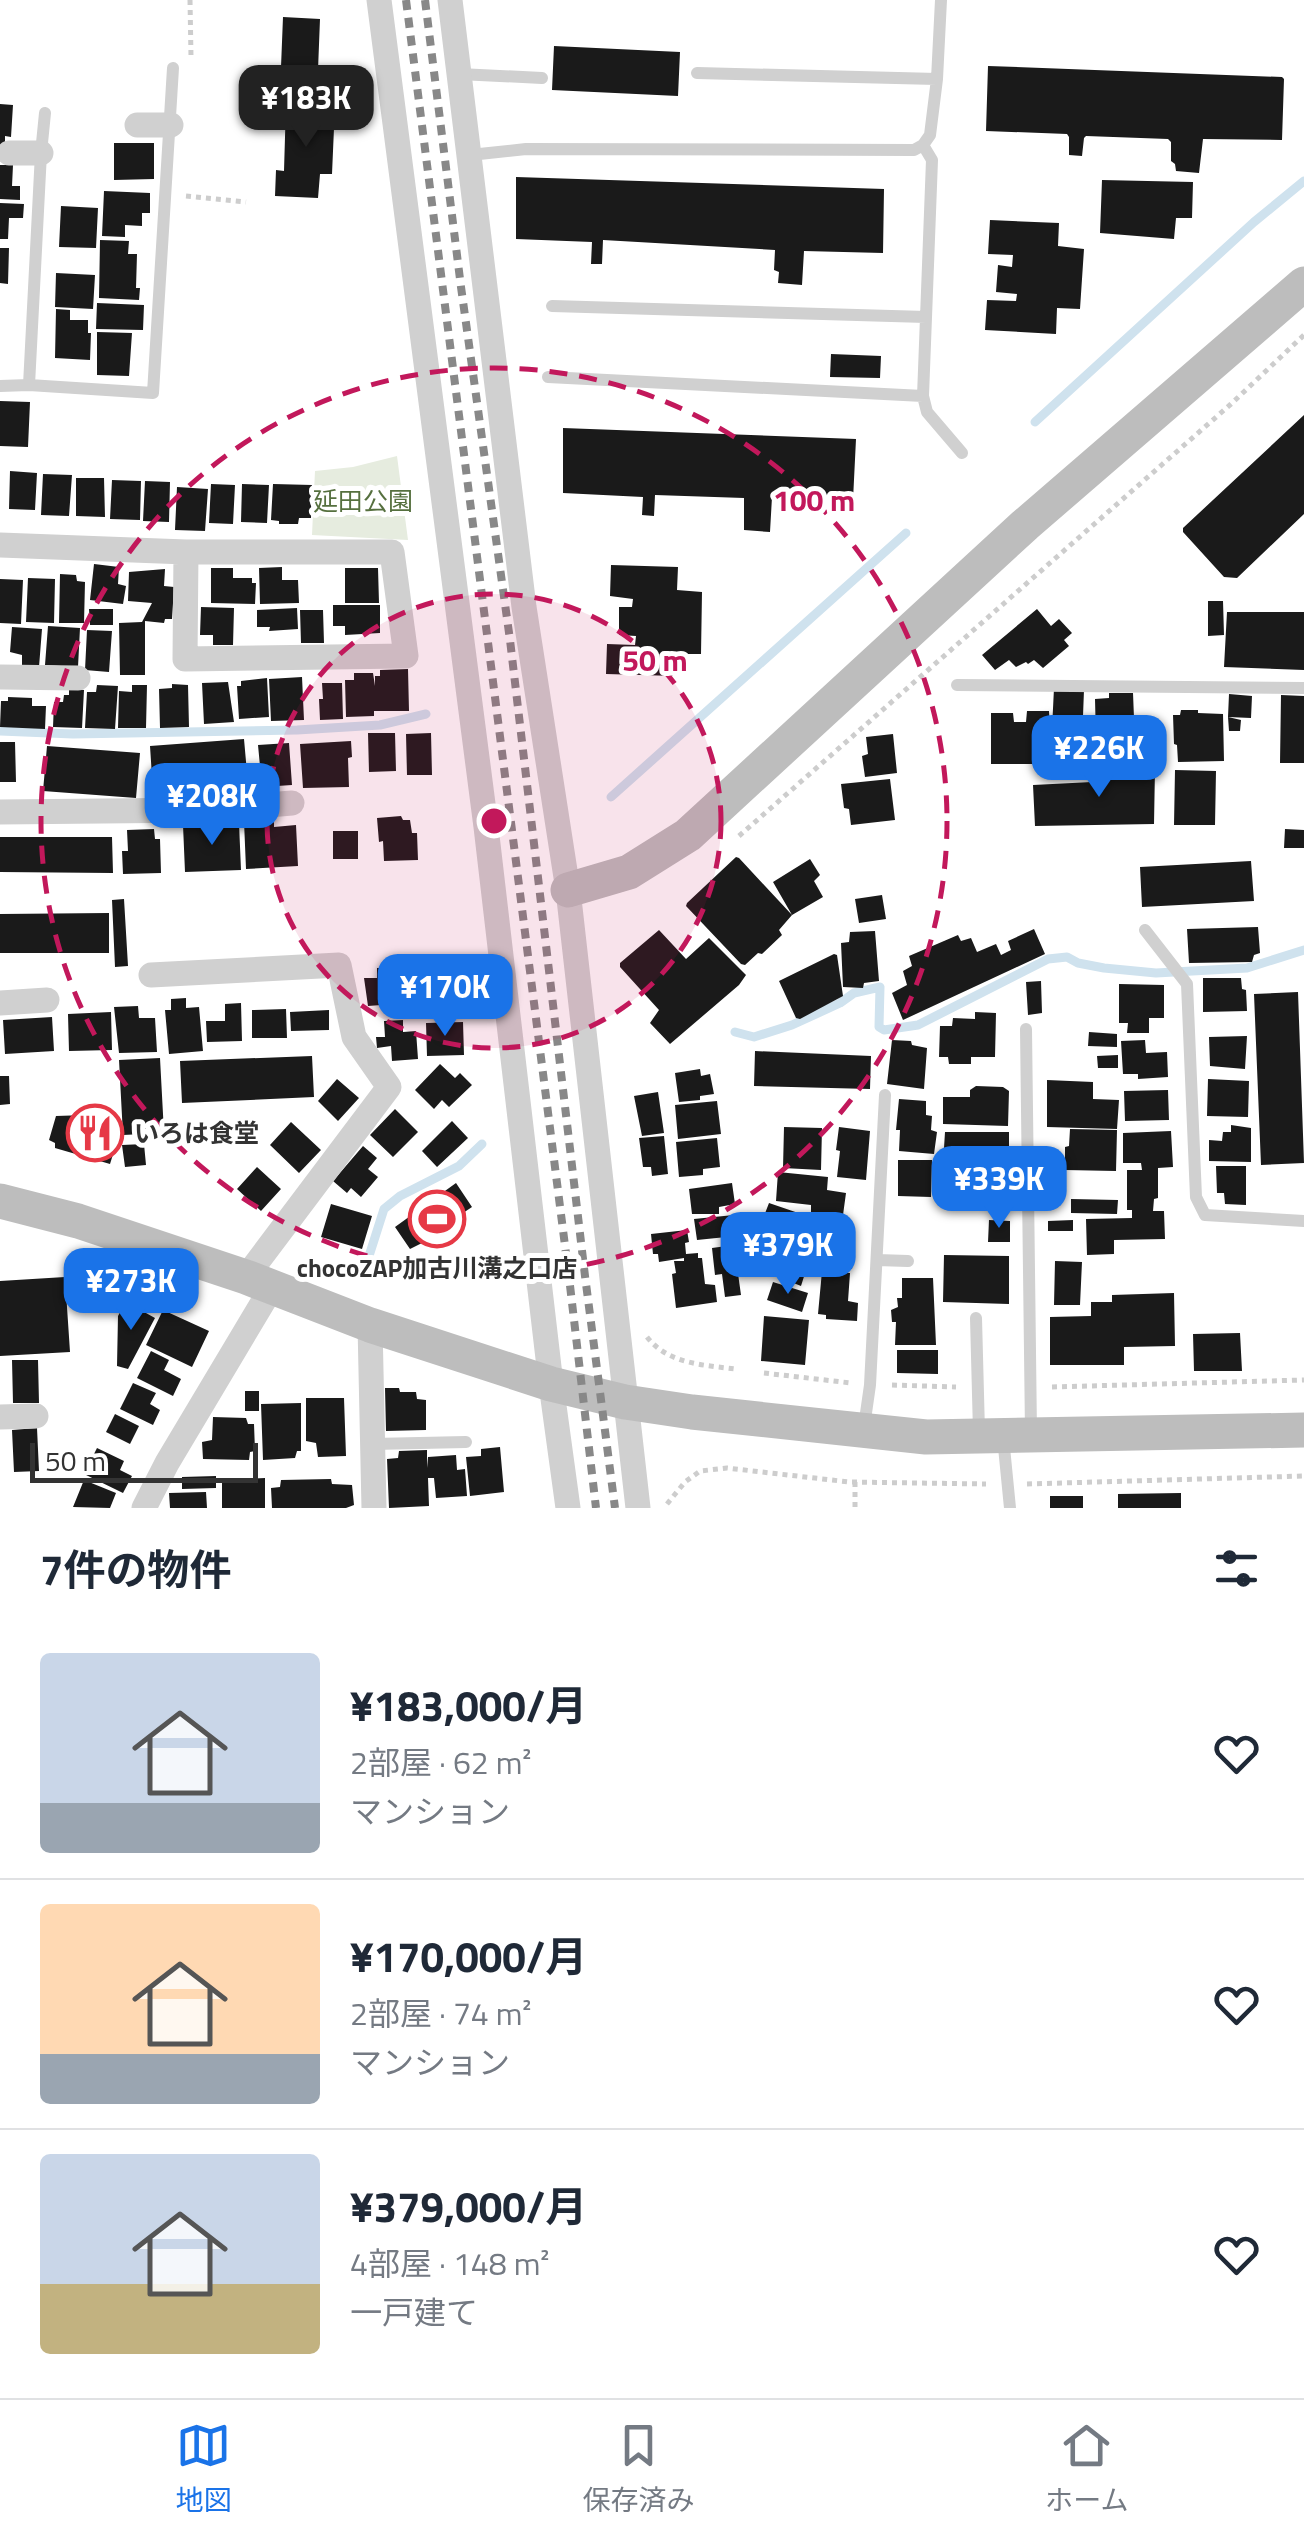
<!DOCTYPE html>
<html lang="ja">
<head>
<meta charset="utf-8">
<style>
	body { margin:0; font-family:"Titillium Web","Noto Sans JP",sans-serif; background:#f2f2f3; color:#1f2937; height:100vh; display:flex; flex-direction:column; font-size:38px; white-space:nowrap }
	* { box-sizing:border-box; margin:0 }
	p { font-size:32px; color:#747a83 }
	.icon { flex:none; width:55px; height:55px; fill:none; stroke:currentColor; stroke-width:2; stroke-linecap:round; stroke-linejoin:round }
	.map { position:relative; height:1508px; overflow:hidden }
	.drawer { display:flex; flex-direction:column; background:#fff; flex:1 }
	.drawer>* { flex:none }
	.scale { position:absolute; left:30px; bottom:25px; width:228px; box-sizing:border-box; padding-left:10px; border:5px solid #333; border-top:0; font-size:28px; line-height:35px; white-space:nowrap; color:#333; -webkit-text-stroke:8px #fff; paint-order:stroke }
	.price { position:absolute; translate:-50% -85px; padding:0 22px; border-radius:20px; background:#1a73e8; color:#fff; font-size:32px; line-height:65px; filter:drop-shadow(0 2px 5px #0008) }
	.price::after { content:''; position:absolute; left:50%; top:60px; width:30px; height:22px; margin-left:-15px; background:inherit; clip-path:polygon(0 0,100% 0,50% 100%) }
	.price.selected { background:#222; color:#fff }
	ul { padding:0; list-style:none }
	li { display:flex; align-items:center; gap:30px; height:250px; padding:0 40px }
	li+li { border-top:2px solid #e0e1e3 }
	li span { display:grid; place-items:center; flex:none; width:280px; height:200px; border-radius:10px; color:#555 }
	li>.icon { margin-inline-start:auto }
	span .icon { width:120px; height:120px; fill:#fffc; stroke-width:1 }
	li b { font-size:42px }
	h2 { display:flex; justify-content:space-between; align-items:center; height:120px; padding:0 40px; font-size:42px }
	.menu { display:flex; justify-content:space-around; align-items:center; height:140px; border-top:2px solid #e0e1e3; background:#fff; font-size:28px; color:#747a83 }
	.menu a { display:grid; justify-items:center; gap:5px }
	.menu .selected { color:#1a73e8 }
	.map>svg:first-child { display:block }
	.park { fill:#e6ecdf }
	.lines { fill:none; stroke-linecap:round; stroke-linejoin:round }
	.stream { stroke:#cfe2ee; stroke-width:9 }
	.building { fill:#1a1a1a }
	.path { stroke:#cdcdcd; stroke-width:5; stroke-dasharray:5 5; stroke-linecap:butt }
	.lane { stroke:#d0d0d0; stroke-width:12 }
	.street { stroke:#d0d0d0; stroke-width:25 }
	.secondary { stroke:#bdbdbd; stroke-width:35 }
	.rail { stroke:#888; stroke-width:8; stroke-dasharray:10 8; stroke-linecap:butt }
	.ring { fill:none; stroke:#c2185b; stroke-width:5; stroke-dasharray:18 12 }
	.labels { text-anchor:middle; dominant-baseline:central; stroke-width:10; stroke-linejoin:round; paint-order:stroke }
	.park-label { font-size:25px; fill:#56703f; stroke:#fff }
	.poi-label { font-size:25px; font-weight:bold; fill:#333; stroke:#fff; text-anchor:start }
	.centre { fill:#c2185b; stroke:#fff; stroke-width:5 }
	.ring-label { font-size:30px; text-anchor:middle; font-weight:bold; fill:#c2185b; stroke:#fff; stroke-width:10; stroke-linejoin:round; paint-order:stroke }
</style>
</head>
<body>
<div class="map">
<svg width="1304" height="1508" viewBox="0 0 1304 1508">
	<rect width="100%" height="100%" fill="#fff"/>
	<path class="park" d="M397,456L408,540L312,535L315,471L353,467Z"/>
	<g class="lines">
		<path class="stream" d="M1035,422L1254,222L1304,181
			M0,731L73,734L297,730L380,725L426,714
			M611,797L906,533
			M735,1032L754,1037L792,1025L840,1003L854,993L880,987L879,1027L884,1030L918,1025L1048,959L1067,957L1078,963L1104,968L1156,973L1247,968L1304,950
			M369,1256L384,1209L400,1196L459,1166L482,1144"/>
	</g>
	<path class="building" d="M283,17L320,19L318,70L281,67Z
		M554,46L680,52L678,96L552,90Z
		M988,66L1282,77L1284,79L1282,140L1203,139L1199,173L1176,171L1175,164L1171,161V142L1168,139L1086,136L1084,138L1082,156L1069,155V137L1067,134L986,131Z
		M286,103L335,105L332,174H320L318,198L275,196L276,170L284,171Z
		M0,104L13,105L11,137L5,136V148L0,147Z
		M114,143H154V179L114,180Z
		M0,165H13L12,186H20V200L0,199Z
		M516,177L884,189L883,253L804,251L802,285L778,283L779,272L774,270L775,250L603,240L602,264H591L592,242L516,239Z
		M1102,180L1193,182L1192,218H1176L1174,239L1100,233Z
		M104,191L150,193V213H142V226L125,225V237L102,236Z
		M0,203L24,204L23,218H9L8,239H0Z
		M61,206L98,208L96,248L59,247Z
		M990,220L1059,223L1058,246L1084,249L1080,309L1057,308L1056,334L985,330L987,300L1016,301L1017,294L996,292L998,265L1012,267L1013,255L988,254Z
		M100,240L129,241L128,254H137L136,288H140L139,300L99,298Z
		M0,248H9L8,284L0,283Z
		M56,273L95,275L93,309L55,307Z
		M97,303L144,305L143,330L96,329Z
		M56,309L70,310V320H88V333H91L90,360L55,358Z
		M97,332L132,333L129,376L97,375Z
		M831,354L881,356L880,378L830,377Z
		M0,401L30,402L28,447L0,446Z
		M1304,415V514L1237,578L1224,577L1183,532V528Z
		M563,428L856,439L853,500L772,497L770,532L744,530V498L655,495L654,516L642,515L643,497L563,493Z
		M10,471L37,473L35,510L9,509Z
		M43,474L72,475L69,516L41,515Z
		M76,478H104L105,517L76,516Z
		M112,480L141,481L140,520L110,519Z
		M145,481L170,482L169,522L143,521Z
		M211,484L235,485L233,524L209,523Z
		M242,484L269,485L267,523L241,522Z
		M273,484L312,485L311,518H299L298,524H279V521L271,520Z
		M177,487L208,489L205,531L175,530Z
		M94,564L119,567L118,584L126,586L123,604L90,600Z
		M611,565L678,567L677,590L702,592L701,654H676L675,676L606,674L607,644L635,645L636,636L619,635V607H632L633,599L610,596Z
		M282,567V580H298L299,603L260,604L259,568Z
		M211,568H233V578H252V583H256L255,604L211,603Z
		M345,568H378L379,603H345Z
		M165,569L164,586L174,587L172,619H165L164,623L145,621V675H120L119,623L142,622L152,603L128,601L129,572Z
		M60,574L76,575L77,581L85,582L84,623H59Z
		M28,578L55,579L54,623L26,622Z
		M0,579L23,580L21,624L0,623Z
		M1208,601H1223L1224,635L1208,636Z
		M333,605H380V633L345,635V626H333Z
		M201,607L234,608L233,645H213V635H200Z
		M297,608L298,629L269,631L270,627H257V610Z
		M89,609H113V625H90Z
		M1037,609L1051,626L1059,619L1072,633L1064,640L1069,646L1043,668L1034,660L1028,664L1026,662L1016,667L1009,660L995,670L982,655Z
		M300,610H323L324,643H301Z
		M1227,612H1304V670L1224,667Z
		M48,626L80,628L78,667L45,665Z
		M12,627L42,629L39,667L22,665V655L10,652Z
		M87,630L112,631L109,672L85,670Z
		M408,669L409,711H374V716L346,717L345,680H354V673H373L375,686V676H380V670Z
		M302,677L304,720L271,721L269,679Z
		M267,678L269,717L239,719L237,686H241V681Z
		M228,682L234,722L204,724L202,683Z
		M322,683H342L343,719L320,720L319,699H323Z
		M172,684L188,685L189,727L160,728L159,689L172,688Z
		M97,685L118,686L115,729L85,728L87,692H96Z
		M132,685H147L146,728H118L119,691L132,692Z
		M1054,688L1084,690L1083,716H1065L1064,729H1052Z
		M69,689L84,690L82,728L53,727L54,702H63L64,695H69Z
		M1109,693H1133L1134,718L1138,720L1139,729L1145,730L1146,757H1141L1140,764L1081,765L1080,741L1096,740L1095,699L1109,698Z
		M1229,694L1252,696L1251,718L1228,717L1241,720L1240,731H1229L1228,717Z
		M1281,695L1304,696V763H1280Z
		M8,697L32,698V706H46L45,729L0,727L1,701H8Z
		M1181,710H1198V713L1223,714L1224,761L1178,762L1177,745L1174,744L1173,715H1180Z
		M1027,711H1049L1052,764H991V713H1013L1014,722H1026Z
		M368,733H395L396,771L369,772Z
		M431,733L432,775H407L406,734Z
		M893,734L897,773L865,777L862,756L868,754L866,737Z
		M244,739L248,784L153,792L150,746Z
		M351,741L352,757L348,758L349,787L303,788L300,744Z
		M0,742H15L16,782H0Z
		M289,743L292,785L262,787L258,745Z
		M1063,745L1078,746L1077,769L1062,768Z
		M47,746L140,753L136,798L43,791Z
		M1155,768L1154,824L1035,826L1033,785L1092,782L1093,770Z
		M1175,770L1216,771L1215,825H1174Z
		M890,779L895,820L851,825L849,809L844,808L841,784Z
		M401,816L403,820H410L412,833H417L418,860L384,861L383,841L379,842L377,818Z
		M274,820V827L296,825L298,866L246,869L244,821Z
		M239,823L241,870L185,872L183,825Z
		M154,829L155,839H160L161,873L123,874L122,851H128L127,830Z
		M1285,829L1304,830V848H1284Z
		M333,831H358V859H333Z
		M0,837H112L113,873L0,872Z
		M736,857L739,858L792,915L779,930L782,935L762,954L758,953L745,965L741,964L686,906L687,903Z
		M810,859L820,875L814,881L823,897L792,915L773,882Z
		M1251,861L1254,901L1142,907L1140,867Z
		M882,895L886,919L859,923L855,899Z
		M124,899L128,966L115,967L112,900Z
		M109,913V953H0V914Z
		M1258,927L1260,953L1254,955L1252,962L1189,963L1187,929Z
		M1034,929L1045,954L903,1020L892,993L907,985L903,971L912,966L909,956L958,935L961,941L971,938L977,952L996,944L1001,955L1011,950L1008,941Z
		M659,930L686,959L709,938L746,975L739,985L670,1044L650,1023L659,1010L620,967V963Z
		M875,931L879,981L864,983L863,988L843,987L841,943L849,942L850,932Z
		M834,954L837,955L843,996L800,1019L796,1018L779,981Z
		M458,961L463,1000L416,1004L413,967Z
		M403,967L407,1003L368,1006L364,978H377V968Z
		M1203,978H1241L1242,989L1246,990L1247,1011L1203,1012Z
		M1041,981L1042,1013L1028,1015L1026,982Z
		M1119,984L1164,985V1018H1149V1033H1127L1128,1023H1119Z
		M1298,992L1304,1163L1261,1165L1254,994Z
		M186,998V1008L199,1007L203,1051L169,1054L165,1010H171V999Z
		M241,1003L242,1041L207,1042L206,1021H225V1004Z
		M138,1006L139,1018H155L157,1052L119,1053L114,1007Z
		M286,1009L287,1038H252V1010Z
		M329,1010V1030L291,1031L290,1012Z
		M111,1012L112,1050L69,1051L68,1014Z
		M975,1012L996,1013L995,1057H971V1064H949L948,1057H939L940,1026H952L953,1018L975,1019Z
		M52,1017L54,1051L5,1054L3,1020Z
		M403,1020V1032L416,1031L418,1059L392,1061L391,1046L377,1048L376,1037H385L384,1021Z
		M463,1022L464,1055L427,1056L426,1023Z
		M1089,1032L1117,1034V1047L1088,1046Z
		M1247,1036L1245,1069L1210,1066L1209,1037Z
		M892,1040L911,1041L912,1045L927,1048L924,1089L887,1084Z
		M1145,1040L1146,1053L1167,1052L1168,1077L1138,1079V1074H1123L1121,1041Z
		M755,1051L871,1056L870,1089L754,1086Z
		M1118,1055V1068H1098L1097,1056Z
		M312,1056L314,1097L182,1103L180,1061Z
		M160,1058L164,1133L123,1135L119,1060Z
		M440,1064L455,1078L460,1073L472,1085L449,1107L442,1100L434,1109L415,1090Z
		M700,1069L701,1076L710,1074L714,1094L700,1096V1100L679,1102L675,1073Z
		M0,1076H9L10,1104L0,1105Z
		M337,1079L359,1098L338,1121L318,1101Z
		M1208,1079L1249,1081L1248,1117L1207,1116Z
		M1047,1080L1093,1082V1099L1119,1100L1117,1129L1047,1127Z
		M976,1086L1003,1087L1009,1091L1008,1126L943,1124V1097H970V1090Z
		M1168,1090L1169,1120L1125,1121L1124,1091Z
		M658,1092L664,1133L642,1136L634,1096Z
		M899,1099L926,1101V1115L932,1116L931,1130L937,1132L934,1154L899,1151L900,1130H896Z
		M717,1101L721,1134L678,1139L675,1105Z
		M395,1109L418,1132L393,1157L370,1135Z
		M116,1114L120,1132L110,1164L55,1148V1143L49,1140L56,1116Z
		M452,1121L468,1138L437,1167L422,1151Z
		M291,1122L321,1150L299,1173L270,1145Z
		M1231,1125L1251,1128V1162L1209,1161V1140L1222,1141L1223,1132H1231Z
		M784,1127L822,1128L821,1170L783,1168Z
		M839,1127L870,1131L866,1180L837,1177L840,1151L836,1150Z
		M1070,1129L1117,1130L1116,1171L1065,1170V1147L1069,1146Z
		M1171,1131L1173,1167L1158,1168V1198L1154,1199L1153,1211H1164L1165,1239L1114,1240V1254L1087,1255L1086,1219L1132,1218V1210H1127V1170H1142L1141,1163H1123V1133Z
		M945,1132H1009V1171H965L964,1148H944Z
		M664,1136L668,1174L652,1176L651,1167H643L639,1138Z
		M717,1138L720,1167L703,1169V1175L679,1177L676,1142Z
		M144,1144L146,1165L125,1167L122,1145Z
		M363,1146L377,1158L368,1169L378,1177L361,1197L351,1188L347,1193L333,1181Z
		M898,1160H932L931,1197L898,1196Z
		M1216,1166H1246V1205L1225,1204L1224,1193H1217Z
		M257,1167L281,1189L261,1211L237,1189Z
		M778,1172L828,1177L827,1190L846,1193L843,1215L811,1212V1205L776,1201Z
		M456,1183L472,1207L451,1221L454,1229L432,1245L426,1241L410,1249L395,1227Z
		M732,1183L735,1204L719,1207V1214H692L689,1189Z
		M1071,1199L1118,1200L1117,1214L1071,1213Z
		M769,1203L810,1217L803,1237L768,1225L770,1220L764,1216Z
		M331,1204L372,1216L362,1249L321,1237Z
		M734,1215L736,1236L697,1240L694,1219Z
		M989,1220L1010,1221V1242H988Z
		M1073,1220V1231H1048V1221Z
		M687,1230L689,1242L685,1243L686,1254L698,1253V1258H702L705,1284L715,1285L717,1302L676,1308L672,1274L676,1273L674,1261H684V1258L659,1262L658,1254H653L651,1234Z
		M773,1230L810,1242L804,1261L767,1249Z
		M823,1232L855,1236L852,1269L819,1265Z
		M734,1245L741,1295L725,1297L722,1274L715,1275L712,1248Z
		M769,1253L807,1267L801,1286L766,1272L765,1265Z
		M944,1255L1009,1256V1304L943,1302Z
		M1055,1261L1082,1262L1080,1305H1054Z
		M822,1271L850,1273L848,1301L858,1303L857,1321L826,1319V1315L818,1314Z
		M65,1277L70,1352L0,1356V1281Z
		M902,1278H933L936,1345H895L896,1322H892L891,1310L898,1307L897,1298H902Z
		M773,1282L808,1293L802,1312L767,1300Z
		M1174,1293L1175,1346L1124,1347V1365H1050V1317L1091,1316V1302H1112V1295Z
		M126,1302L155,1318L128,1369L117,1366L118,1316Z
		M163,1310L209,1331L192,1367L146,1345Z
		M764,1316L809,1320L805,1365L761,1361Z
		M1240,1333L1242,1371H1194L1193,1334Z
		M897,1350H938V1374L897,1373Z
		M151,1351L169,1360L164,1370L181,1379L173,1396L137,1378Z
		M12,1360H38L39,1403H13Z
		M133,1383L156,1393L150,1404L160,1410L153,1425L120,1409Z
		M385,1388H399L400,1392H416L417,1399L426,1400V1430L386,1431Z
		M245,1391H259V1411H245Z
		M306,1398H344L346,1456L318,1457L316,1443L306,1441Z
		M301,1403V1451H297L295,1458L263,1460L261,1404Z
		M115,1414L139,1426L130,1444L106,1432Z
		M213,1417L246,1418L248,1424H254L255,1451L250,1452L249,1460L203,1459L202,1442L212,1440Z
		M37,1428L39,1471L14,1472L12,1430Z
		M500,1447L504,1492L470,1496L466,1457L481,1456V1449Z
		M97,1448L124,1461L120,1470L132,1476L123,1493L84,1474Z
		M427,1450V1468L428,1457L456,1455L457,1470L465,1469L467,1496L436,1498L434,1478H428L429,1506L389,1508L387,1459L398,1458L399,1451Z
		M216,1476V1488L182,1489V1477Z
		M265,1478V1508H222V1480Z
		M331,1479L332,1484L352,1485L354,1505L346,1508H272L271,1488L280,1487L281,1480Z
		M84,1480L116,1493L110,1508L73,1507Z
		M206,1492L207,1508H170L169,1493Z
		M1181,1493V1508H1118V1494Z
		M1050,1496H1083V1508H1050Z"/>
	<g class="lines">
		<path class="path" d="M190,0L191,56
			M186,196L246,202
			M739,836L1231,404L1304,335
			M647,1337C668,1364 703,1365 735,1369
			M764,1373L851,1383
			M892,1385L956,1387
			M1052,1387L1304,1380
			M855,1482V1508
			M1027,1484L1304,1476
			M667,1504L685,1482L700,1471L727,1468L849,1482L986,1484"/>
		<path class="lane" d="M697,73L937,79
			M459,74L542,78
			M923,145L932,160L923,396L927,412L962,453
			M470,155L526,149L914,150L923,145L930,135L937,79L941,0
			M552,306L926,317
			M548,377L923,396
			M29,385L41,153L45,113
			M0,386L29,385L153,393L173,68
			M957,685L1304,688
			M1145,930L1187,984L1196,1197L1205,1215L1304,1221
			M1026,1029L1031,1432
			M877,1260L908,1261
			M976,1318L979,1432
			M864,1427L870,1385L885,1095
			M1003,1437L1010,1508
			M373,1444L466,1442"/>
		<path class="street" d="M379,0L486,827L551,1384L568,1508
			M450,0L524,607L568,890L638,1508
			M137,125H171
			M9,153H41
			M0,545L186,552H392L406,656L185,659L186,552
			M0,677L78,678
			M0,812L206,810L292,803
			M151,975L339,965L354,1037L389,1087L246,1277
			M0,1003L47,1000
			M370,1325L374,1508
			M0,1417L36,1416
			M144,1508L167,1463L272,1287"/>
		<path class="secondary" d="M568,890L629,872L688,835L1025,525L1304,284
			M0,1201L78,1221L246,1277L370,1325L551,1384L625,1402L692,1412L926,1437L1304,1430"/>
		<path class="rail" d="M406,0L569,1277L596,1508
			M425,0L461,287L510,640L585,1276L615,1508"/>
	</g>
	<circle cx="494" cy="821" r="227" fill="#c2185b" fill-opacity=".12"/>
	<g class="ring">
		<circle cx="494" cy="821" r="227"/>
		<circle cx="494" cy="821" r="453"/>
	</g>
	<defs>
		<g id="restaurant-ring" transform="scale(2.875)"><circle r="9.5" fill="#fff" stroke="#e63946" stroke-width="1.5"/><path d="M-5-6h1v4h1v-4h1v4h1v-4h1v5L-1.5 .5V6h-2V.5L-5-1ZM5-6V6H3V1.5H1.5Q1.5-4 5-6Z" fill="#e63946"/></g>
		<g id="stadium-ring" transform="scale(2.875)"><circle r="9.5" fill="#fff" stroke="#e63946" stroke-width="1.5"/><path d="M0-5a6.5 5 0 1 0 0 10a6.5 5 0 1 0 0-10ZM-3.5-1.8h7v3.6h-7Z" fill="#e63946"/></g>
	</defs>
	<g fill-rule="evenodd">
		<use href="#restaurant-ring" x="95" y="1133"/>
		<use href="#stadium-ring" x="437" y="1219"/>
	</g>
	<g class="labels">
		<g class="park-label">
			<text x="363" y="501">延田公園</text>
		</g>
		<g class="poi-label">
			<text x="134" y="1133">いろは食堂</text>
			<text x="437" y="1268" text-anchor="middle">chocoZAP加古川溝之口店</text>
		</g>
	</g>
	<circle cx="494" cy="821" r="15" class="centre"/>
	<g class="ring-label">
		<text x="814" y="511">100 m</text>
		<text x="655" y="671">50 m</text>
	</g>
</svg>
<div class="scale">50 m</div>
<b class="price selected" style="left:306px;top:150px">¥183K</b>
<b class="price" style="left:1099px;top:800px">¥226K</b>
<b class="price" style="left:212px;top:848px">¥208K</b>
<b class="price" style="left:445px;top:1039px">¥170K</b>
<b class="price" style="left:999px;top:1231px">¥339K</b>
<b class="price" style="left:788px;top:1297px">¥379K</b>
<b class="price" style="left:131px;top:1333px">¥273K</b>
</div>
<section class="drawer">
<h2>7件の物件<svg class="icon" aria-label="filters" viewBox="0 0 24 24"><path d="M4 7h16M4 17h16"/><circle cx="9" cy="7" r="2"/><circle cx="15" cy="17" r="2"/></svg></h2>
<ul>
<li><span style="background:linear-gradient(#c9d6e8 75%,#9aa5b1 0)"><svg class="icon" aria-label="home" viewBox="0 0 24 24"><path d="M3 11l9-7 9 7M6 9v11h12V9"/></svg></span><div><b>¥183,000/月</b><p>2部屋 · 62 m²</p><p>マンション</p></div><svg class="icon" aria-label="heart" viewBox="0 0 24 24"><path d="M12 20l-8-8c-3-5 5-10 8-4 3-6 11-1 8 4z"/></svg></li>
<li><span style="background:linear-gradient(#ffd9b3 75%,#9aa5b1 0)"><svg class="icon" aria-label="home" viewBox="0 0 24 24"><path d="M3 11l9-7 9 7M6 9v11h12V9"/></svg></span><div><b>¥170,000/月</b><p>2部屋 · 74 m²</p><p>マンション</p></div><svg class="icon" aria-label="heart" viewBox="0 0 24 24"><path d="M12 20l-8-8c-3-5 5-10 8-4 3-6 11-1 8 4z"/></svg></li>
<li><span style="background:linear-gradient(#c9d6e8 65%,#c2b280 0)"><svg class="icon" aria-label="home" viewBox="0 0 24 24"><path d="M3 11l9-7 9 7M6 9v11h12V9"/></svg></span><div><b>¥379,000/月</b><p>4部屋 · 148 m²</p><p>一戸建て</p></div><svg class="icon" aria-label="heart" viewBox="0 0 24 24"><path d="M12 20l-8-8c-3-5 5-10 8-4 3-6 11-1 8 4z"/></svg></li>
</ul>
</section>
<nav class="menu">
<a class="selected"><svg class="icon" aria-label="map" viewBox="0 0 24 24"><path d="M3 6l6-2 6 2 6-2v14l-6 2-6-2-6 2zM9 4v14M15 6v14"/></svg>地図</a>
<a><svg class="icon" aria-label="saved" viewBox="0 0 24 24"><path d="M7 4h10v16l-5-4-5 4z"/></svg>保存済み</a>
<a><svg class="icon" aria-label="home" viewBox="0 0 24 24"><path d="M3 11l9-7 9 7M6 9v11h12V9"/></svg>ホーム</a>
</nav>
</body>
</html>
